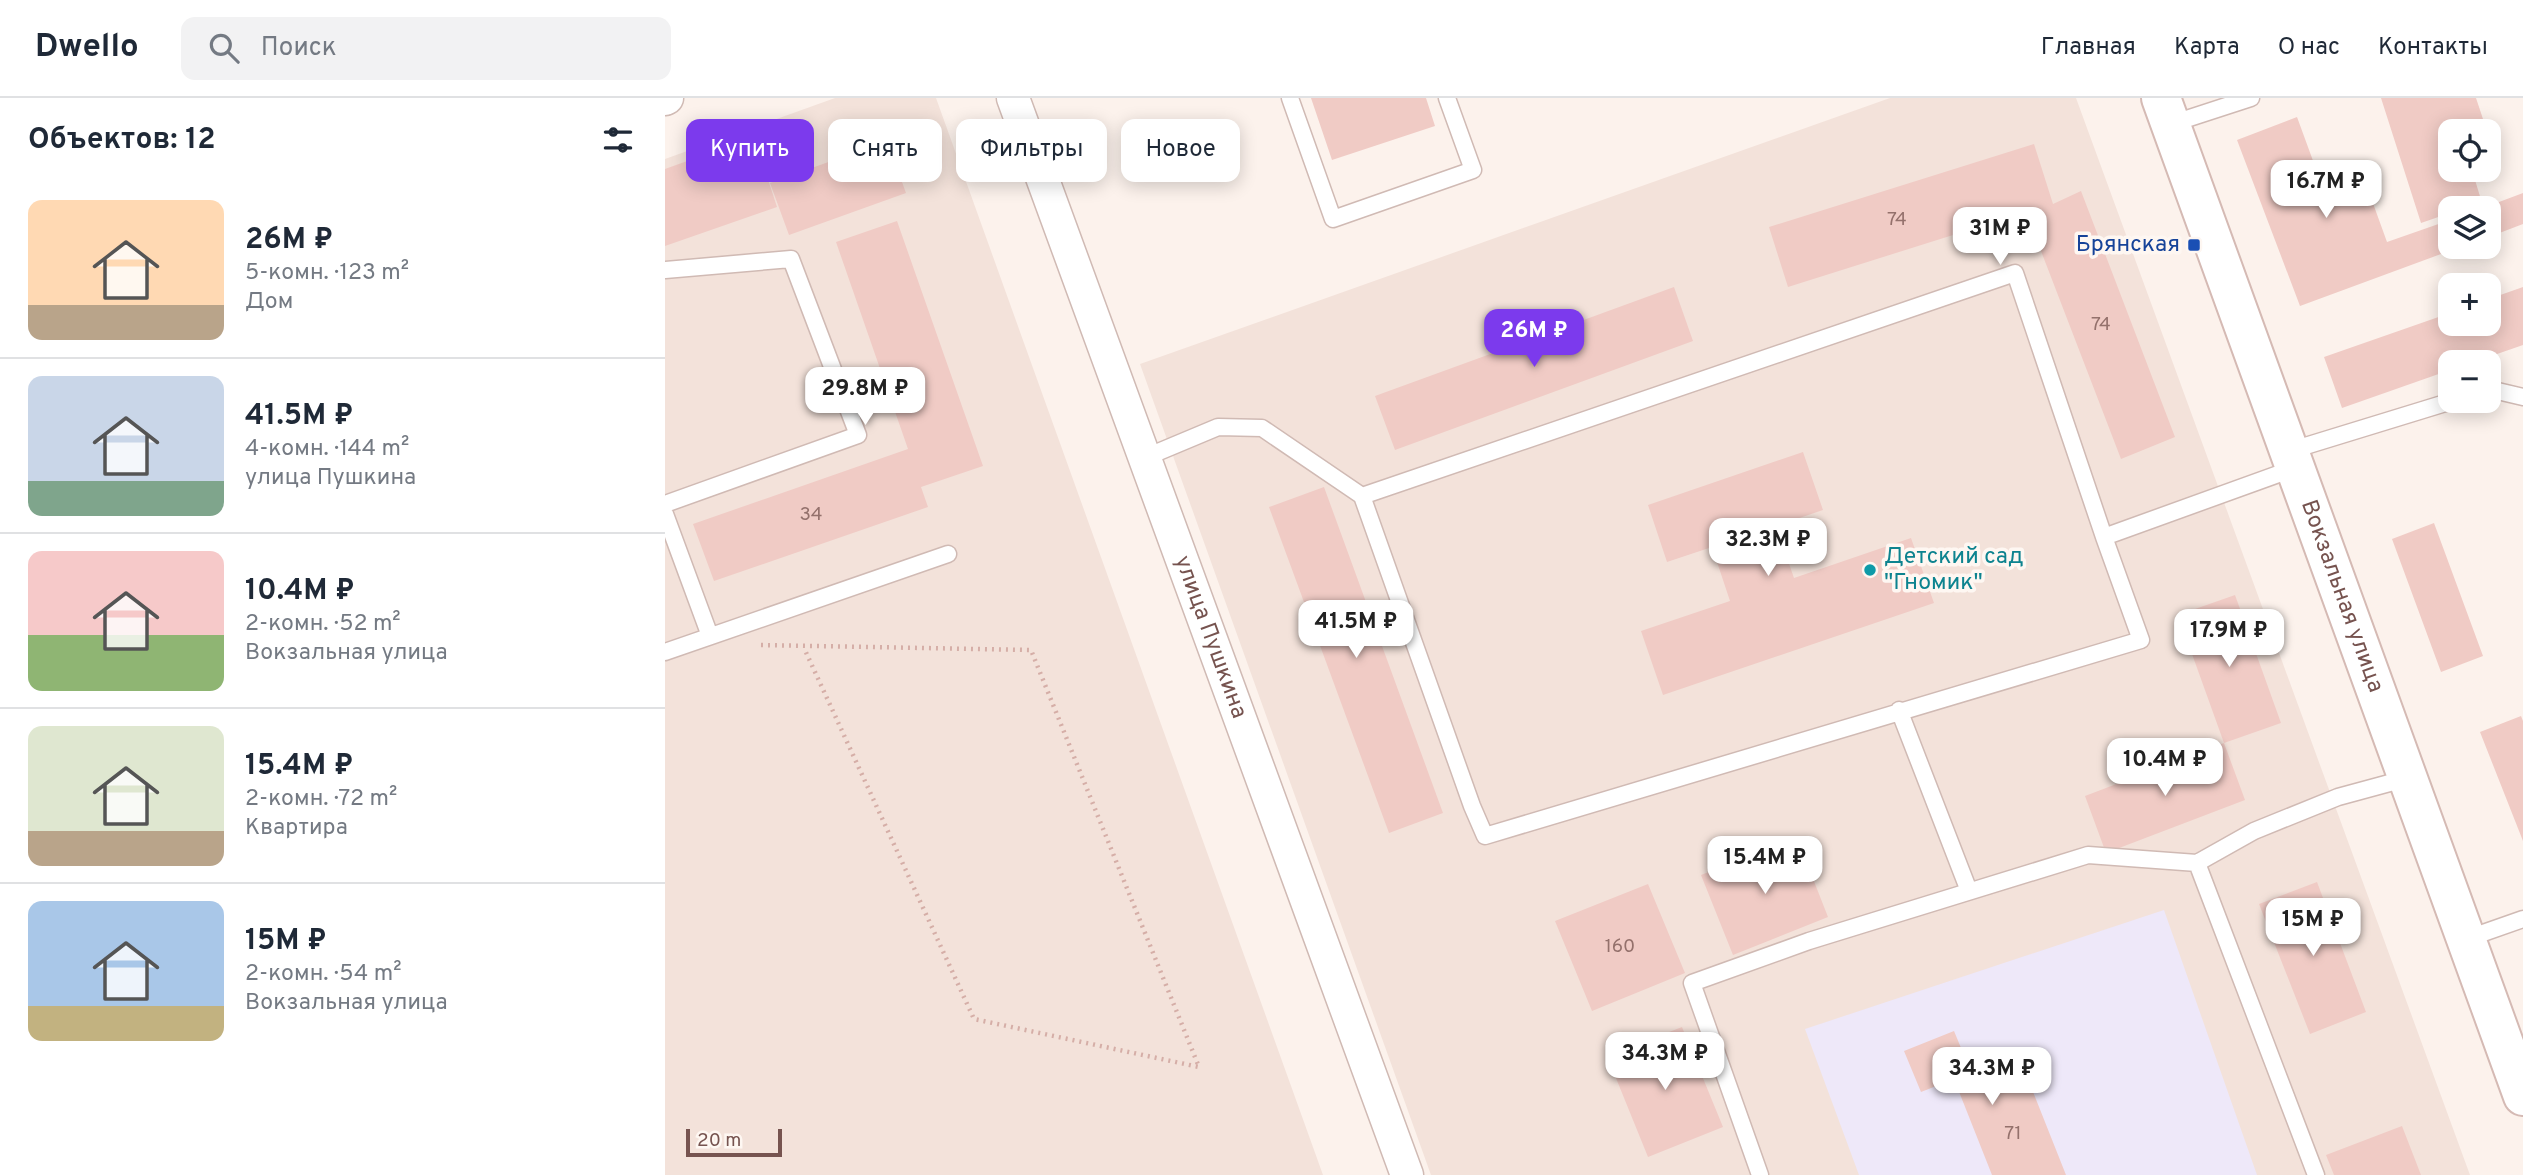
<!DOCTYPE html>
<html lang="ru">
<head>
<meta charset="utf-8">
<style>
	body { margin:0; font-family:Overpass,sans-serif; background:#f2f2f3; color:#1f2937; height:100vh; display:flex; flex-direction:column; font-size:26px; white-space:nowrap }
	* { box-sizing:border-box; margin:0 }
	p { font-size:23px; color:#747a83 }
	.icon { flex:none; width:38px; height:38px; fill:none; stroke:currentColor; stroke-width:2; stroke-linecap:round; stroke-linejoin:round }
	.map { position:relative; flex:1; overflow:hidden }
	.panel { display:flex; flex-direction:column; background:#fff; width:665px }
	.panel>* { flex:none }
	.banner { position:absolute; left:21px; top:21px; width:665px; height:63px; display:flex; gap:14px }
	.buttons { position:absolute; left:1773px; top:21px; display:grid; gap:14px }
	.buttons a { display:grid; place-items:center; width:63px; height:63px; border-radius:14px; background:#fff; box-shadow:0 4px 18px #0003; font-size:35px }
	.scale { position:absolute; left:21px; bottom:18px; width:96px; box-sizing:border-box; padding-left:7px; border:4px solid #76534f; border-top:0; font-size:19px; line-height:24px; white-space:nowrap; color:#76534f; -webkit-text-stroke:5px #fef7f2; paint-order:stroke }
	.price { position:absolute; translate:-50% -60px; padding:0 16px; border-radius:14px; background:#fff; color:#222; font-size:23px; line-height:46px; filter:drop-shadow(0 2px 4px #0008) }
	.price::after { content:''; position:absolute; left:50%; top:42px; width:21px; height:16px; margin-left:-10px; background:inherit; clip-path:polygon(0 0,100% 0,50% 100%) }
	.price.current { background:#7c3aed; color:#fff }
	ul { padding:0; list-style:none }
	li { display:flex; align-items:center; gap:21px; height:175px; padding:0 28px }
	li+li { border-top:2px solid #e0e1e3 }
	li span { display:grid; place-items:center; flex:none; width:196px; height:140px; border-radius:14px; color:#555 }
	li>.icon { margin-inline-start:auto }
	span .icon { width:84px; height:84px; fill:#fffc; stroke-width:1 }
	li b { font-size:30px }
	h2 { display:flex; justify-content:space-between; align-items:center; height:84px; padding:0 28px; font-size:30px }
	.pill { padding:0 24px; border-radius:14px; background:#fff; box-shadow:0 4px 18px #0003; font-size:24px; line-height:63px }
	.pill.current { background:#7c3aed; color:#fff }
	header { display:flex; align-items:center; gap:42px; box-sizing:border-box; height:98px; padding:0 35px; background:#fff; border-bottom:2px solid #e0e1e3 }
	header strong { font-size:33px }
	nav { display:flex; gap:38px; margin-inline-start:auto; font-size:24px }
	.search { width:490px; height:63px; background:#f2f2f3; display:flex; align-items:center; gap:18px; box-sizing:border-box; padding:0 24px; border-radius:14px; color:#747a83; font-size:26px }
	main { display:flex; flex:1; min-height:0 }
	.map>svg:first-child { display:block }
	.residential { fill:#f3e2da }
	.education { fill:#eee8f9 }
	.building { fill:#f0cbc5 }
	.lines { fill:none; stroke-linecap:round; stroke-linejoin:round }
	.service-casing { stroke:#d0bab4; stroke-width:19 }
	.minor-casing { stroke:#d0bab4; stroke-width:35 }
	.secondary-casing { stroke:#d5bab4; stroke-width:42 }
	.path { stroke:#d5aea7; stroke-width:4.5; stroke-dasharray:2 5; stroke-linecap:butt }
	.service { stroke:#fff; stroke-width:16 }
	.minor { stroke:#fff; stroke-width:32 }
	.secondary { stroke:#fff; stroke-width:38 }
	.transit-dot { fill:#1a4fb4; stroke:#fef7f2; stroke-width:2.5 }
	.culture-dot { fill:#0f9aa8; stroke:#fef7f2; stroke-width:2.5 }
	.labels { text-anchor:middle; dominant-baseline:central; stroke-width:7; stroke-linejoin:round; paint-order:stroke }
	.number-label { font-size:19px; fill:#94716c }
	.transit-label { font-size:23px; fill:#164399; stroke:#fef7f2; text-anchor:end }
	.culture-label { font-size:23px; fill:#0d838f; stroke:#fef7f2; text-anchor:start }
	.street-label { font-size:23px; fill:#76534f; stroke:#fef7f2 }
</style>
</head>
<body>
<header>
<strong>Dwello</strong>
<div class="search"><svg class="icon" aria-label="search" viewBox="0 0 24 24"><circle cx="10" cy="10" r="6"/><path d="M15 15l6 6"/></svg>Поиск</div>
<nav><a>Главная</a><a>Карта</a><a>О нас</a><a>Контакты</a></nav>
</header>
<main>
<section class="panel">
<h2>Объектов: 12<svg class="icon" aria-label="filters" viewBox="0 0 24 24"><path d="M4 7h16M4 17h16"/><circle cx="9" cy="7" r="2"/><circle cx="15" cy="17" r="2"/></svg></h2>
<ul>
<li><span style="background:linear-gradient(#ffd9b3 75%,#b9a48a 0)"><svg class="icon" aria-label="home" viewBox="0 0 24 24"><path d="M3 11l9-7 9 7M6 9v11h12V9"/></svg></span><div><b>26M ₽</b><p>5-комн. · 123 m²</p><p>Дом</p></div></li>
<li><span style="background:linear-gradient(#c9d6e8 75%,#7fa58c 0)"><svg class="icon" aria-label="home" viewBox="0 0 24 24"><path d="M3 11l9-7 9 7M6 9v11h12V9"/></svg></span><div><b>41.5M ₽</b><p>4-комн. · 144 m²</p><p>улица Пушкина</p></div></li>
<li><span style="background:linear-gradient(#f6c9c9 60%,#8fb573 0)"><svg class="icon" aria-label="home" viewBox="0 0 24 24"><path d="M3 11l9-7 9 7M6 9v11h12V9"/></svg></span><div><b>10.4M ₽</b><p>2-комн. · 52 m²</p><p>Вокзальная улица</p></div></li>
<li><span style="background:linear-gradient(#dfe7d0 75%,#b9a48a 0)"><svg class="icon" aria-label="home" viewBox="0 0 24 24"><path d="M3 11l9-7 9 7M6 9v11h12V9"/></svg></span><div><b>15.4M ₽</b><p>2-комн. · 72 m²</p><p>Квартира</p></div></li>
<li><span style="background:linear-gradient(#a9c7e8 75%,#c2b280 0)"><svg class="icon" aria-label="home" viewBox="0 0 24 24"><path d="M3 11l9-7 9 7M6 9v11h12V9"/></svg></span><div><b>15M ₽</b><p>2-комн. · 54 m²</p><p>Вокзальная улица</p></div></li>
</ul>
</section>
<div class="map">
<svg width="1858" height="1077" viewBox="0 0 1858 1077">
	<rect width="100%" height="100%" fill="#fcf2ec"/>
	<path class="residential" d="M170,0H271L658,1077H0V61Z
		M1225,0H1411L1805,1077H766L475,266Z"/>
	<path class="education" d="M1499,812L1592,1077H1194L1140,931Z"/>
	<path class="building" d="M646,0H761L770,28L667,62Z
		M1716,0H1811L1822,33H1785V72H1807L1817,105L1801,110H1785V115L1756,125Z
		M1632,19L1662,101L1701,86L1722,144L1785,122V149H1795L1635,208L1572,42Z
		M89,39L112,109L0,148V71Z
		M222,43L241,95L124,137L105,85Z
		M1369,46L1388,106L1416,93L1510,339L1456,361L1361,114L1123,189L1104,129Z
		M1858,95V126L1824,139V110H1818Z
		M232,123L318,368L256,389L263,409L49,483L28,426L243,351L171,144Z
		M1009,189L1028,243L730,352L710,298Z
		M1858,189V247L1809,264H1785V272L1677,310L1659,259L1785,215V226H1824V201Z
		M1138,354L1158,412L1111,428L1129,480L1246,440L1269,505L998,597L976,533L1065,503L1047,449L1002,464L983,407Z
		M659,389L778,715L724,735L604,409Z
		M1769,425L1818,558L1776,574L1727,441Z
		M1570,497L1616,625L1559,645L1513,517Z
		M1856,618L1858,623V743L1815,634Z
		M1559,645L1580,702L1441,755L1420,698Z
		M1132,740L1163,819L1068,857L1036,777Z
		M1652,784L1701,914L1645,936L1594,806Z
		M983,786L1020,875L927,913L890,823Z
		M1017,929L1058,1029L983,1059L942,958Z
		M1289,933L1306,974L1353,956L1401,1077H1327L1289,981L1256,994L1239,953Z
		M1737,1028L1756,1077H1669L1661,1057Z"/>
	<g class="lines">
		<g class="service-casing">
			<path id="service" d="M625,0L668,121L808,72L782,0
				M1506,26L1586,0
				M0,172L126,161L193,337L0,406
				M1824,291L1858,299
				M1624,353L1787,303
				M479,360L553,329L597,330L697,398
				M0,416L45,538
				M1439,439L1476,542L820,738L807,708L697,398L1350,175L1439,439L1630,370
				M0,554L283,456
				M1234,612L1304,793
				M1532,765L1651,1077
				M1801,841L1858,821
				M1095,1077L1027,885L1144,843L1423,757L1532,765L1589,733L1673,699L1743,680"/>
		</g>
		<g class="minor-casing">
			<g id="minor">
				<path id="s1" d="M348,0L742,1077"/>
				<path d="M0,1L2,0"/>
			</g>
		</g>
		<g class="secondary-casing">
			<g id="secondary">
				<path id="s2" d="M1496,0L1858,998"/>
			</g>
		</g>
		<path class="path" d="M96,547L366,552L534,969L309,921L139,550"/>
		<use href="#service" class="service"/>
		<use href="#minor" class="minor"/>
		<use href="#secondary" class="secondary"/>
	</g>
	<rect class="transit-dot" x="1522" y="140" width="14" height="14" rx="3.5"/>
	<circle class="culture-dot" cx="1205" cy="472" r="7"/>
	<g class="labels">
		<g class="number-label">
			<text x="1232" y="122">74</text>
			<text x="1436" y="227">74</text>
			<text x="146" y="417">34</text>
			<text x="955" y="849">160</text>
			<text x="1348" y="1036">71</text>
		</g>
		<g class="transit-label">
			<text x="1515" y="147">Брянская</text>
		</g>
		<g class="culture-label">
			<text x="1219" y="459">Детский сад<tspan x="1219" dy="26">"Гномик"</tspan></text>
		</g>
		<g class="street-label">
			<text stroke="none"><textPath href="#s2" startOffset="530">Вокзальная улица</textPath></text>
			<text stroke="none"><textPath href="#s1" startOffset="574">улица Пушкина</textPath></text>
		</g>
	</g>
</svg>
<div class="buttons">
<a><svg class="icon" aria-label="locate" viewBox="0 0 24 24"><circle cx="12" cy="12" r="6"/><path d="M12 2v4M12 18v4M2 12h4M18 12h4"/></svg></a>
<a><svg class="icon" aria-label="layers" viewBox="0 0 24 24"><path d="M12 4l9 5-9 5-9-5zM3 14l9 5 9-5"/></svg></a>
<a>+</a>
<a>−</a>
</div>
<div class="scale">20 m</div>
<b class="price" style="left:1661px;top:122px">16.7M ₽</b>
<b class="price" style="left:1335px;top:169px">31M ₽</b>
<b class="price current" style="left:869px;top:271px">26M ₽</b>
<b class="price" style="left:200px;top:329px">29.8M ₽</b>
<b class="price" style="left:1103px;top:480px">32.3M ₽</b>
<b class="price" style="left:691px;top:562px">41.5M ₽</b>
<b class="price" style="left:1564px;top:571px">17.9M ₽</b>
<b class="price" style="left:1500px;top:700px">10.4M ₽</b>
<b class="price" style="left:1100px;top:798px">15.4M ₽</b>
<b class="price" style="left:1648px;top:860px">15M ₽</b>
<b class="price" style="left:1000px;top:994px">34.3M ₽</b>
<b class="price" style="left:1327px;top:1009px">34.3M ₽</b>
<div class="banner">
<a class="pill current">Купить</a>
<a class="pill">Снять</a>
<a class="pill">Фильтры</a>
<a class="pill">Новое</a>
</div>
</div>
</main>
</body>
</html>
